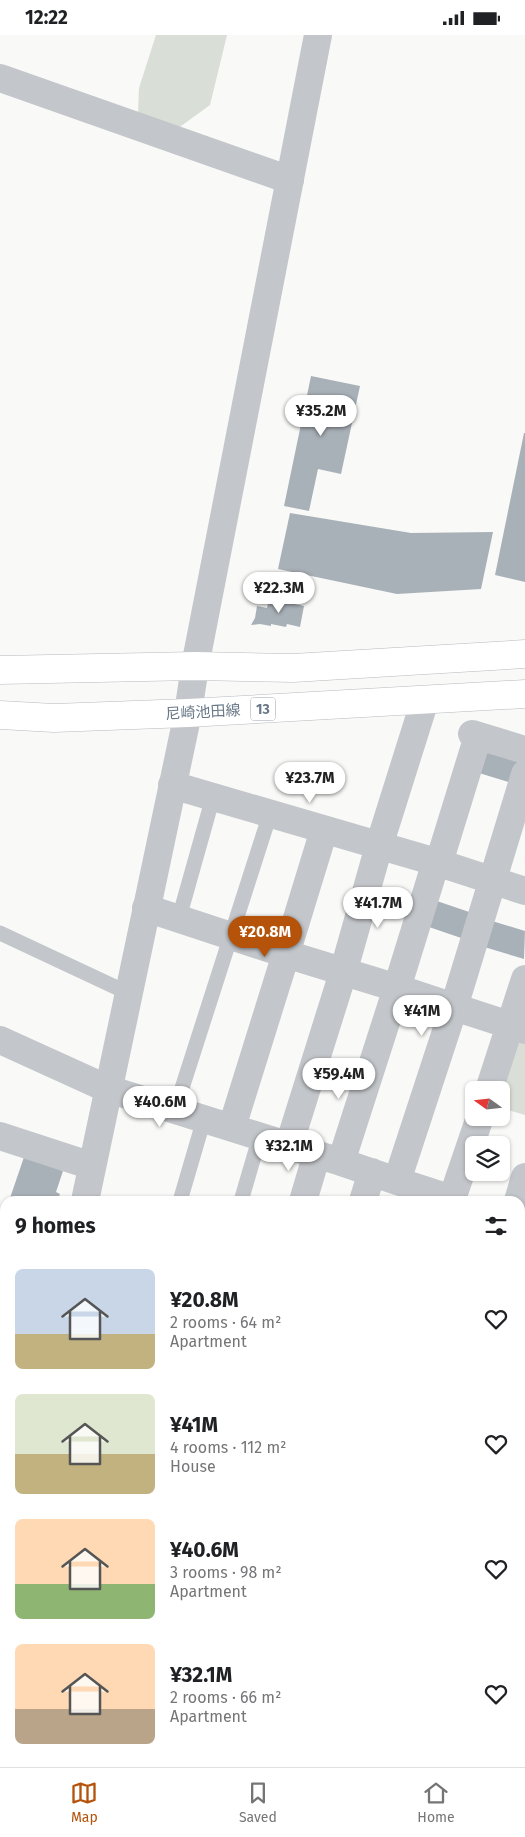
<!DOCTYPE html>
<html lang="en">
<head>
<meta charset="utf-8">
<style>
	body { margin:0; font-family:"Fira Sans","Noto Sans JP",sans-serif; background:#f6f6f6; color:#202124; height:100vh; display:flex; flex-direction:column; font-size:19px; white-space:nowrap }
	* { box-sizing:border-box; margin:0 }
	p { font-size:16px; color:#757577 }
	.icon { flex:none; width:28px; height:28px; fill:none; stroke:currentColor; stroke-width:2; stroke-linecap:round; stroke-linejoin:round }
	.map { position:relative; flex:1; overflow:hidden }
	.side { position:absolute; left:0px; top:1161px; width:525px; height:571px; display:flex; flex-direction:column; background:#fff; border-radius:15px 15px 0 0; box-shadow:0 1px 4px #0004 }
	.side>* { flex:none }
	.needle { width:32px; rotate:285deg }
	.fabs { position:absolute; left:465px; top:1046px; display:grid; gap:10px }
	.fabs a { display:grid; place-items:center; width:45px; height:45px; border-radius:8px; background:#fff; box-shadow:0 1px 4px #0004; font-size:25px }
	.price { position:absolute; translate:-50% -42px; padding:0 11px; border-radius:18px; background:#fff; color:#222; font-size:16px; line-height:32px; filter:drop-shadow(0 1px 2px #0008) }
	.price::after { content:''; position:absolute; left:50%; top:30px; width:15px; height:11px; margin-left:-8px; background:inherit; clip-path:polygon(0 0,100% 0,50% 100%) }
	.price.active { background:#b45309; color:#fff }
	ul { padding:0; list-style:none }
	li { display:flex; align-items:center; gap:15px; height:125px; padding:0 15px }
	li span { display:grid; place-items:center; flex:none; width:140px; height:100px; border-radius:8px; color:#555 }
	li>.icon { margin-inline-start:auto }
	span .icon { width:60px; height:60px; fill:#fffc; stroke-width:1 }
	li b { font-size:21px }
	h2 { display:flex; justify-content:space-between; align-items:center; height:60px; padding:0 15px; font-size:21px }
	.status { display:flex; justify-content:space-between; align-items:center; height:35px; padding:0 25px; background:#fff; direction:ltr }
	.status svg { height:14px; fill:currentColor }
	.tab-bar { display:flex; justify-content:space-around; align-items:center; height:70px; border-top:1px solid #e0e0e0; background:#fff; font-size:14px; color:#757577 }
	.tab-bar a { display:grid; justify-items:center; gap:2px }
	.tab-bar .active { color:#b45309 }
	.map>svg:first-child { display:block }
	.green { fill:#d9ded6 }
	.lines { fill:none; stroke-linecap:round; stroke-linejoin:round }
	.canal { stroke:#bcc6cb; stroke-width:29 }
	.building { fill:#a9b1b8 }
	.primary-casing { stroke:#b6babe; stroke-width:29 }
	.service { stroke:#c3c6ca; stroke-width:15 }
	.minor { stroke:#c3c6ca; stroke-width:28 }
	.tertiary { stroke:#c3c6ca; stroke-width:28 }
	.primary { stroke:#fff; stroke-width:28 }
	.labels { text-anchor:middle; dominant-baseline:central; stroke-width:5; stroke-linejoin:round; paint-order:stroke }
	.shield { fill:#fff; stroke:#96a0ab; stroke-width:1 }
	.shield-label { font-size:14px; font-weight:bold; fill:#697887 }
	.street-label { font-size:15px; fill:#697887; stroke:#fff }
</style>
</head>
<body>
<div class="status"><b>12:22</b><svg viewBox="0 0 49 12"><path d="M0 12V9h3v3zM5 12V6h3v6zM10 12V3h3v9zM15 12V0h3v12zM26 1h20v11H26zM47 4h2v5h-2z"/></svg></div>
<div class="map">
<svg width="525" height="1732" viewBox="0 0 525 1732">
	<rect width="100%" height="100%" fill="#f9f9f7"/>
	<path class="green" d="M156,0H227L210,70L177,94L138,80L139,53Z
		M513,997L525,1000V1080L501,1073V1055Z
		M124,1728H300L299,1732H123Z
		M309,1728H473L472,1732H308Z"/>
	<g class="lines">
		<path class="canal" d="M520,1271L525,1269
			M0,1431L5,1430"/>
	</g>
	<path class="building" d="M311,341L360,351L341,439L318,434L309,476L284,471Z
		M524,398H525V547L495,540Z
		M290,478L411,498L493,497L481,554L397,559L278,534Z
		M269,564L304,571L300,592L287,589L286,592L271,589V591L260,589L251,590L255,583L257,571L267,573Z
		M486,714L522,724L515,749L479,738Z
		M434,865L475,879L467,905L426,891Z
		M489,885L525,896L524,924L481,911Z
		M24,1122L63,1136L56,1157L60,1159L57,1166H9Z
		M525,1292V1325H522L520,1293Z"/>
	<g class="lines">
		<g class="primary-casing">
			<path id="primary" d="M0,635L195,631L293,633L525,619
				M0,680L54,683L188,678L525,659"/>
		</g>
		<path class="service" d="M179,883L213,762
			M0,898L128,958
			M175,1075L270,779
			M180,1166L204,1084
			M241,1166L260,1101
			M520,1354L525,1383"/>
		<path class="minor" d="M0,43L290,145
			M472,699L525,715
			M478,701L441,821L436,827L397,953L454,972L397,1146L452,1164L480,1082
			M525,739L454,972L525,995
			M172,750L436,827L525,856
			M324,795L286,919L397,953L341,1127L397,1146
			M146,873L286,919L232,1092
			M0,1005L108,1054L341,1127
			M489,1055L525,944
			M0,1101L92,1131
			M289,1110L343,938L379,811L425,665
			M303,1166L317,1119
			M363,1166L372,1137
			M518,1166L525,1142
			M520,1186L525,1187
			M0,1231L5,1233
			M520,1250L525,1248
			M520,1335L525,1334
			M0,1413H5
			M520,1488L525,1487
			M0,1500L5,1499
			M3,1594L4,1647
			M118,1732L119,1728"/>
		<path class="tertiary" d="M85,1166L188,678L195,631L318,0"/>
		<use href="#primary" class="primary"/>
	</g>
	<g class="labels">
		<rect class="shield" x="250.5" y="662.5" width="25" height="23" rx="4"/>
		<g class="shield-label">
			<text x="263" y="674">13</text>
		</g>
		<g class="street-label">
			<text transform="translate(203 677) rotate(-3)">尼崎池田線</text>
		</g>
	</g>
</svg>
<div class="fabs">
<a><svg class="needle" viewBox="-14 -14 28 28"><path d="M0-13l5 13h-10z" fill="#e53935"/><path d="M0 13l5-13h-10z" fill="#757577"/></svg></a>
<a><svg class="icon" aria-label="layers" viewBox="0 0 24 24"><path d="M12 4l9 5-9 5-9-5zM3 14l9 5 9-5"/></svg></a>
</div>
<b class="price" style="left:321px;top:402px">¥35.2M</b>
<b class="price" style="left:279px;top:579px">¥22.3M</b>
<b class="price" style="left:310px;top:769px">¥23.7M</b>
<b class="price" style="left:378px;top:894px">¥41.7M</b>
<b class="price active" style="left:265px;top:923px">¥20.8M</b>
<b class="price" style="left:422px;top:1002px">¥41M</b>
<b class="price" style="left:339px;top:1065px">¥59.4M</b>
<b class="price" style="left:160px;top:1093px">¥40.6M</b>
<b class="price" style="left:289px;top:1137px">¥32.1M</b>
<section class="side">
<h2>9 homes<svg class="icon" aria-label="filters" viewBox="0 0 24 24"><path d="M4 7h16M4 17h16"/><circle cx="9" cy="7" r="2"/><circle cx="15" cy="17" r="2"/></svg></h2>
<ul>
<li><span style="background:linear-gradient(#c9d6e8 65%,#c2b280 0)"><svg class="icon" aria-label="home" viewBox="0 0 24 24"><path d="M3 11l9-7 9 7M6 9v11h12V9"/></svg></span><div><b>¥20.8M</b><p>2 rooms · 64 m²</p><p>Apartment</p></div><svg class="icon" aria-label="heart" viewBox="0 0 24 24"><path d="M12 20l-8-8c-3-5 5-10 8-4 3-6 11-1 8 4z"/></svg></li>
<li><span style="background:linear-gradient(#dfe7d0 60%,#c2b280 0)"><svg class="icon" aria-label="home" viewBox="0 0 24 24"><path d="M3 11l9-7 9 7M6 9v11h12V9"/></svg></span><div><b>¥41M</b><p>4 rooms · 112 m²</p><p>House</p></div><svg class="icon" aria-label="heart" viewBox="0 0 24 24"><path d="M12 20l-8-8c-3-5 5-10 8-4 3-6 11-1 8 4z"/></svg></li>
<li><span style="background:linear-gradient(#ffd9b3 65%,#8fb573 0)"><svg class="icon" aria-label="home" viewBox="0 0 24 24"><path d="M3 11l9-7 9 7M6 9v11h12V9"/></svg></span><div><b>¥40.6M</b><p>3 rooms · 98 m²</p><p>Apartment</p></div><svg class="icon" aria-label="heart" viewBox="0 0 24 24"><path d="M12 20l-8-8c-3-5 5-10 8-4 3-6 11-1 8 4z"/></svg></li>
<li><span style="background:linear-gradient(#ffd9b3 65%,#b9a48a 0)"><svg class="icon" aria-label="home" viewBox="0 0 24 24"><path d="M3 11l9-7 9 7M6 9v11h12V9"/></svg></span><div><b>¥32.1M</b><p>2 rooms · 66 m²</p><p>Apartment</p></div><svg class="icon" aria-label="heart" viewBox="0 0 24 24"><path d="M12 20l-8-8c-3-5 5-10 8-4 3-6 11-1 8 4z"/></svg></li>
</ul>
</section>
</div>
<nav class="tab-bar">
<a class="active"><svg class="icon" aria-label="map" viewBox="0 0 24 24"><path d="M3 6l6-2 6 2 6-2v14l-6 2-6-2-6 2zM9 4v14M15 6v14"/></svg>Map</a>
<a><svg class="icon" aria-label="saved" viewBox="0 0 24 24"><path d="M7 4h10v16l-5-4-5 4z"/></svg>Saved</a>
<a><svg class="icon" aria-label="home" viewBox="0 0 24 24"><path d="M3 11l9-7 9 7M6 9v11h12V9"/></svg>Home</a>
</nav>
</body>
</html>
